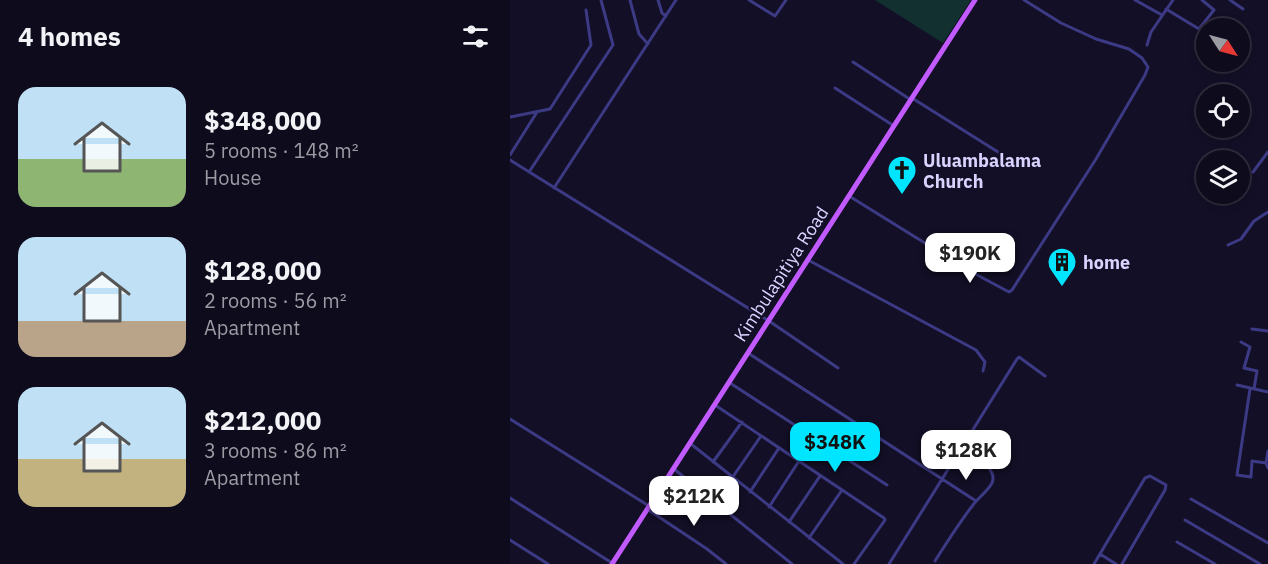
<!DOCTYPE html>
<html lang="en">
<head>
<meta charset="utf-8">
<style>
	body { margin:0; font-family:"IBM Plex Sans",sans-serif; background:#171425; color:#f1f3f6; height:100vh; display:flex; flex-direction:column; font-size:22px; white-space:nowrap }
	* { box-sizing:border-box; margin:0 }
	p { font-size:20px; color:#9b9ba3 }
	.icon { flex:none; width:33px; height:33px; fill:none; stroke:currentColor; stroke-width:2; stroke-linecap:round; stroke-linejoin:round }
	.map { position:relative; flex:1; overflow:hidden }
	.panel { display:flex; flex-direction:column; background:#0e0b1c; width:510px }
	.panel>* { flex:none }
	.needle { width:39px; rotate:126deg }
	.controls { position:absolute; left:686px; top:18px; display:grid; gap:12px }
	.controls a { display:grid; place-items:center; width:54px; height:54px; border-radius:50%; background:#0e0b1c; box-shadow:0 3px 9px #0003,0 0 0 2px #2e2b3b; font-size:30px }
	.price { position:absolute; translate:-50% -51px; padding:0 14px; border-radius:12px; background:#fff; color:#222; font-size:20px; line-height:39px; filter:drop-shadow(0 2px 3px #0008) }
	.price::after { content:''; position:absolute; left:50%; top:36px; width:18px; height:14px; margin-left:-9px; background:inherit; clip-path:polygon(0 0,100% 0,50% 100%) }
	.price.current { background:#00e5ff; color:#111 }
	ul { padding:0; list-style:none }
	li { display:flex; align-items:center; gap:18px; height:150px; padding:0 18px }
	li span { display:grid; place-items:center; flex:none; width:168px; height:120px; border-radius:18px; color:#555 }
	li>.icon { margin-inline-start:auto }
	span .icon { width:72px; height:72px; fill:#fffc; stroke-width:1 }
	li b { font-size:26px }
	h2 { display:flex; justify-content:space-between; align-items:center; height:72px; padding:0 18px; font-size:26px }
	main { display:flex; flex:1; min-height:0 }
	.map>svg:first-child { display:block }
	.green { fill:#12302f }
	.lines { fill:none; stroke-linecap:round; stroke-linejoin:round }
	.street { stroke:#3d3a85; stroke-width:3 }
	.primary { stroke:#c25bff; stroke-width:5 }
	.labels { text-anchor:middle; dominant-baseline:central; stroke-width:4.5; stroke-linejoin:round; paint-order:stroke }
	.poi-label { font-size:18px; font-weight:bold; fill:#d9d4ff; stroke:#130f26; text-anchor:start }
	.street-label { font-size:18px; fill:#d9d4ff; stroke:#130f26 }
</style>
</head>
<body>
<main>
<section class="panel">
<h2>4 homes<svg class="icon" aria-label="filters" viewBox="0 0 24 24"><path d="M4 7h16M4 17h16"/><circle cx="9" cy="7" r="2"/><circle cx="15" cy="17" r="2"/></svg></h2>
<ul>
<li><span style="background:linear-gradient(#bfe0f5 60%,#8fb573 0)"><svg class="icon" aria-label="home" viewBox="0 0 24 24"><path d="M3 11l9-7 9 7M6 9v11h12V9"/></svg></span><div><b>$348,000</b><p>5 rooms · 148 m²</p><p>House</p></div></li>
<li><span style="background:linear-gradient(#bfe0f5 70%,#b9a48a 0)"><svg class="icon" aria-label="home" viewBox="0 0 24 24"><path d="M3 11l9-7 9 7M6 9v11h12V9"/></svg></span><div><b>$128,000</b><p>2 rooms · 56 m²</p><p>Apartment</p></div></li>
<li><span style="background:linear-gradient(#bfe0f5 60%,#c2b280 0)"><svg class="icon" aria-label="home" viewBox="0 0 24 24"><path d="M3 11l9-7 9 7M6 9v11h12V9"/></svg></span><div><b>$212,000</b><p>3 rooms · 86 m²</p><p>Apartment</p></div></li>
</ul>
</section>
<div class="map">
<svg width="758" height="564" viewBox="0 0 758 564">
	<rect width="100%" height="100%" fill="#130f26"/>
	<path class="green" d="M365,0H461L433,43Z"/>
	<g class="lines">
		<path class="street" d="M120,0L129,34L138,44
			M148,0L152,13L156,16
			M239,0L265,16L276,0
			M625,0L652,15
			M720,0L733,9
			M656,9L689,29L704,10L692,0
			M637,45L641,32L663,0
			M343,62L401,100
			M325,88L384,126
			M402,98L488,152
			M0,117L40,109L81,45L76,10
			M0,155L27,112
			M0,160L259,321L328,368
			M19,172L103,45L91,0
			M743,172L758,152
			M44,188L166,0
			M339,196L431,253L441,261L499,292L502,290L586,159L635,75L638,67L632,58L619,49L586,39L551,23L514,0
			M718,245L731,239L744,221L758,212
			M298,260L466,350L475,362L473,371
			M742,329L758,331
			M731,342L740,347L734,368L747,371L744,389
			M238,353L466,501
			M220,383L377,485
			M727,385L758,392
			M740,389L727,475L741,477L742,461L756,463
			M205,405L374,518L375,520L344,564
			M0,419L139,506
			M181,444L333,564
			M758,451L756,463L758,468
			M203,462L232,422
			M164,469L282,564
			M222,478L251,436
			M240,492L269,448
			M0,498L102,563
			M681,499L758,543
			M259,507L289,461
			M137,509L197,549L216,564
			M191,512L202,499
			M675,520L750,564
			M279,522L310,476
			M299,538L332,490
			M0,540L38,564
			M667,542L705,564
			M590,554L606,564
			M425,561C437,542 449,523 463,505C469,497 477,492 482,483C485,476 481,471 477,465
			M379,564L507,359L509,357L535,376
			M584,564L635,478L640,476L656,485L655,490L612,564"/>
		<path class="primary" d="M102,564L465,0"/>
	</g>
	<defs>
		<g id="church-pin" transform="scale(1.5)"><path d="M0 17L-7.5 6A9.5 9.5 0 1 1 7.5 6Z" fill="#00e5ff" stroke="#130f26"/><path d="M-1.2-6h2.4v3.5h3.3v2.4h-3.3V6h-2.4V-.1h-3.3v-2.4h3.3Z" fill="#111"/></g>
		<g id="building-pin" transform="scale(1.5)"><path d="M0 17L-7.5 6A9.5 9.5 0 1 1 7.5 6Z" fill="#00e5ff" stroke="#130f26"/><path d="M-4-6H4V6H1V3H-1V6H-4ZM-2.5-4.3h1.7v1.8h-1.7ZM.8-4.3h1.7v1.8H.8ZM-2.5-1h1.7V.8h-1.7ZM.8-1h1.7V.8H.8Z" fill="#111"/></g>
	</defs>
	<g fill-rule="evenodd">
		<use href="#church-pin" x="392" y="170"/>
		<use href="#building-pin" x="552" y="262"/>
	</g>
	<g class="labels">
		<g class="poi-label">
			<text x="413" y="160">Uluambalama<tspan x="413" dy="21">Church</tspan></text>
			<text x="573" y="262">home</text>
		</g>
		<g class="street-label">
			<text transform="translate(271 274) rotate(-57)">Kimbulapitiya Road</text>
		</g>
	</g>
</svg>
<div class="controls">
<a><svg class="needle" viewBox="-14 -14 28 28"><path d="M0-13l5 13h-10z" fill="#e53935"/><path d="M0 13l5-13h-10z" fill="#9b9ba3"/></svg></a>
<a><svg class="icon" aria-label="locate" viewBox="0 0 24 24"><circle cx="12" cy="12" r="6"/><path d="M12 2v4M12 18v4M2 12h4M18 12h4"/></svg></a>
<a><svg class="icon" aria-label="layers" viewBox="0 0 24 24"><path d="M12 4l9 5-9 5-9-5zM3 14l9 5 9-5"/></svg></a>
</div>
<b class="price" style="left:460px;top:284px">$190K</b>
<b class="price current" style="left:325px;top:473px">$348K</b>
<b class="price" style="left:456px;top:481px">$128K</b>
<b class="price" style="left:184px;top:527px">$212K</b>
</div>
</main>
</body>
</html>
